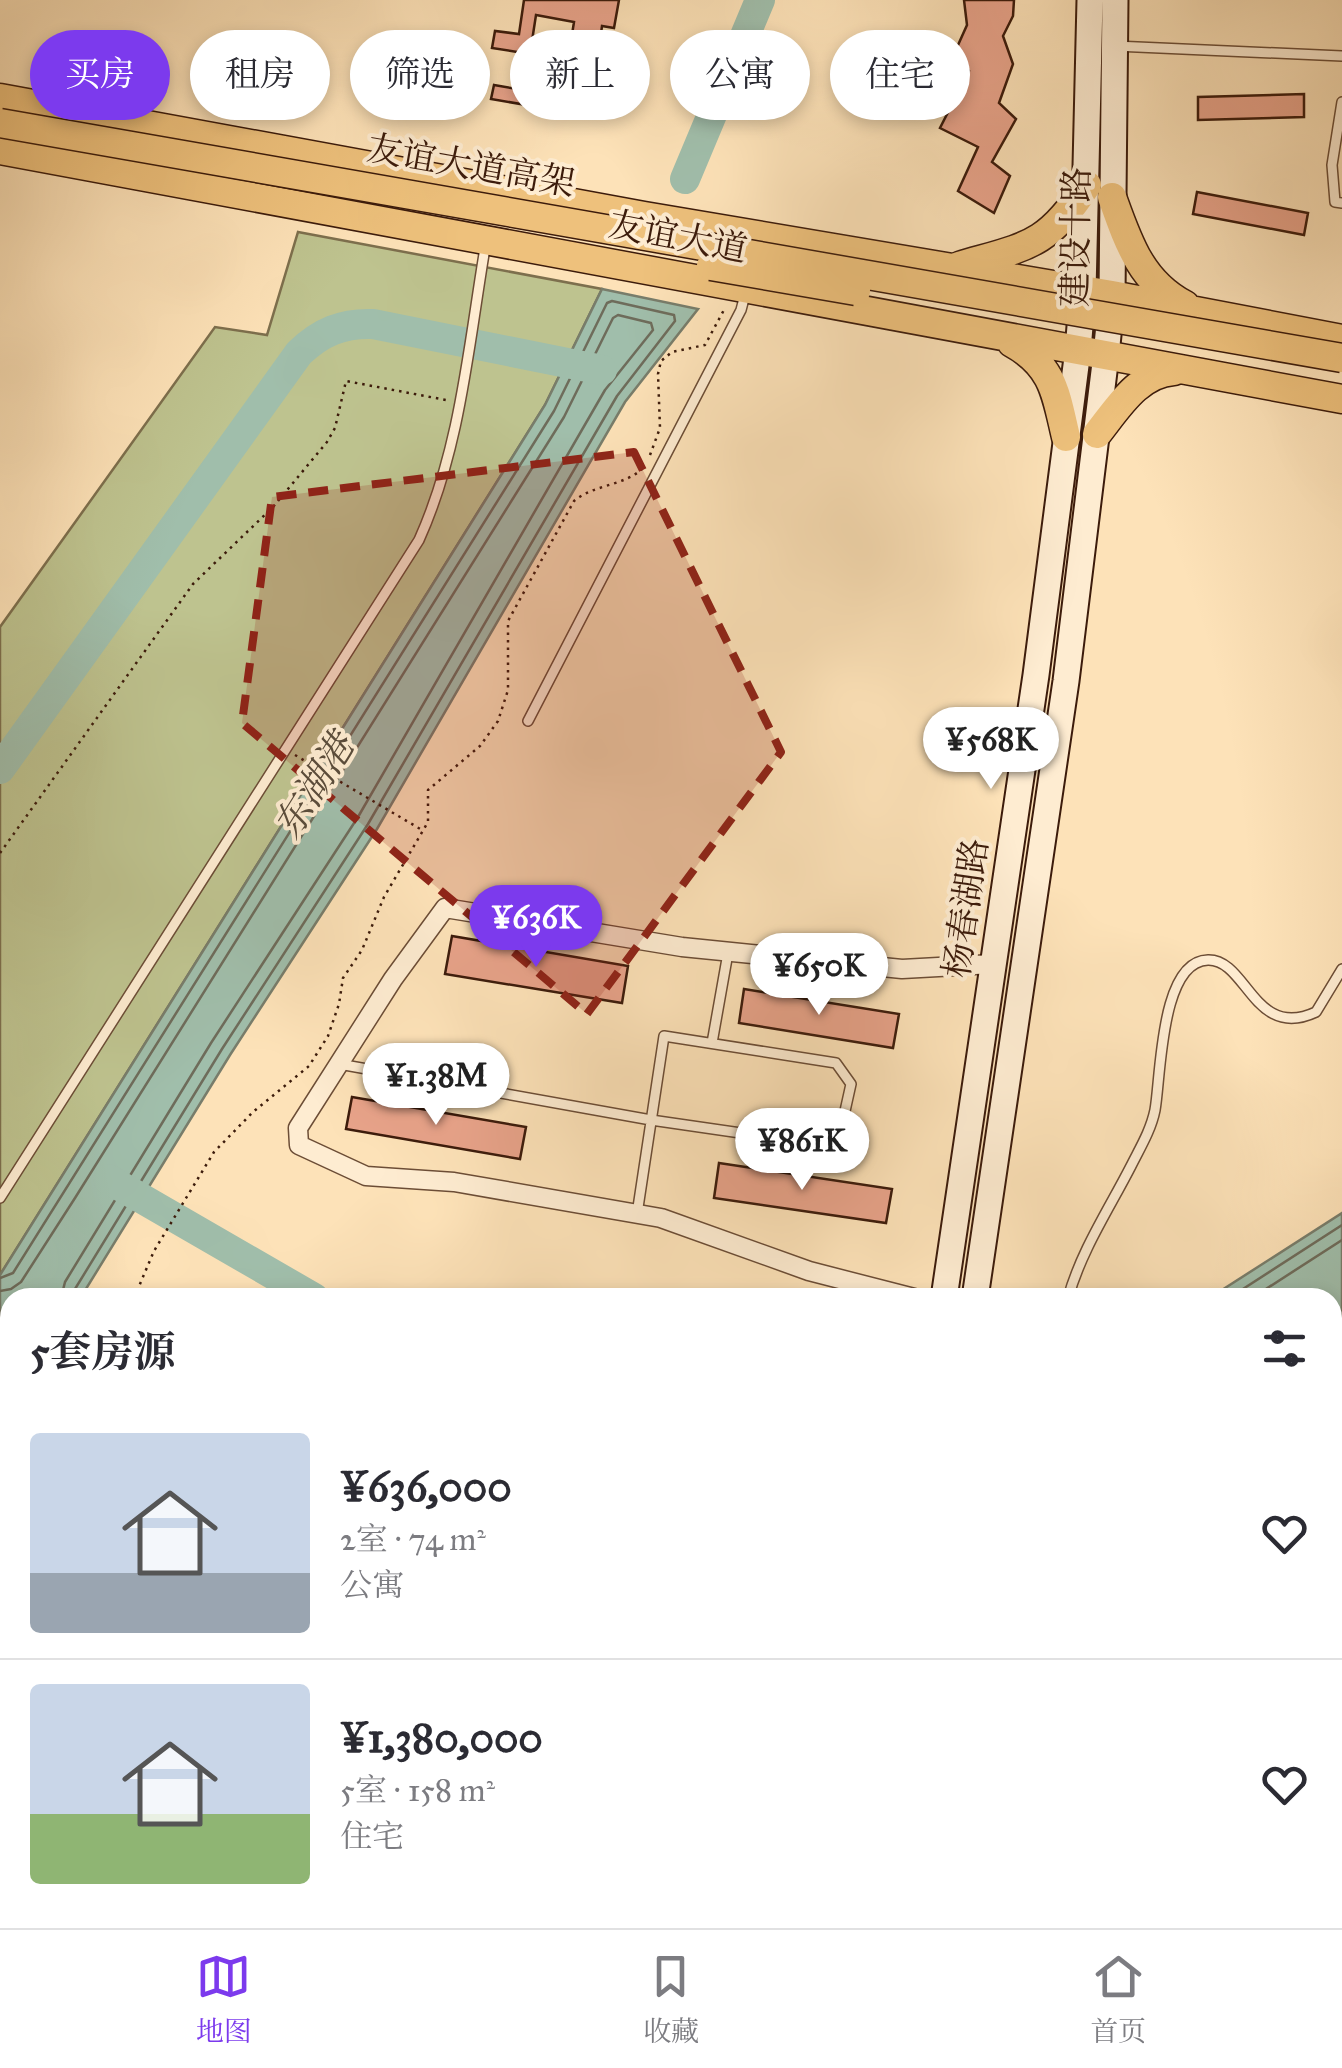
<!DOCTYPE html>
<html lang="zh">
<head>
<meta charset="utf-8">
<style>
	body { margin:0; font-family:"IM FELL Great Primer","Noto Serif SC",serif; background:#f7f7f7; color:#2b2b33; height:100vh; display:flex; flex-direction:column; font-size:38px; white-space:nowrap }
	* { box-sizing:border-box; margin:0 }
	p { font-size:32px; color:#7c7c81 }
	.icon { flex:none; width:55px; height:55px; fill:none; stroke:currentColor; stroke-width:2; stroke-linecap:round; stroke-linejoin:round }
	.map { position:relative; flex:1; overflow:hidden }
	.sheet { position:absolute; left:0px; top:1288px; width:1342px; height:642px; display:flex; flex-direction:column; background:#fff; border-radius:30px 30px 0 0; box-shadow:0 5px 15px #0003 }
	.sheet>* { flex:none }
	.hud { position:absolute; left:30px; top:30px; width:1282px; height:90px; display:flex; gap:20px }
	.price { position:absolute; translate:-50% -85px; padding:0 22px; border-radius:35px; background:#fff; color:#222; font-size:32px; line-height:65px; filter:drop-shadow(0 2px 5px #0008) }
	.price::after { content:''; position:absolute; left:50%; top:60px; width:30px; height:22px; margin-left:-15px; background:inherit; clip-path:polygon(0 0,100% 0,50% 100%) }
	.price.active { background:#7c3aed; color:#fff }
	ul { padding:0; list-style:none }
	li { display:flex; align-items:center; gap:30px; height:250px; padding:0 30px }
	li+li { border-top:2px solid #e1e1e2 }
	li span { display:grid; place-items:center; flex:none; width:280px; height:200px; border-radius:10px; color:#555 }
	li>.icon { margin-inline-start:auto }
	span .icon { width:120px; height:120px; fill:#fffc; stroke-width:1 }
	li b { font-size:42px }
	h2 { display:flex; justify-content:space-between; align-items:center; height:120px; padding:0 30px; font-size:42px }
	.tag { padding:0 35px; border-radius:45px; background:#fff; box-shadow:0 5px 15px #0003; font-size:35px; line-height:90px }
	.tag.active { background:#7c3aed; color:#fff }
	.tabs { display:flex; justify-content:space-around; align-items:center; height:140px; border-top:2px solid #e1e1e2; background:#fff; font-size:28px; color:#7c7c81 }
	.tabs a { display:grid; justify-items:center; gap:5px }
	.tabs .active { color:#7c3aed }
	.map>svg:first-child { display:block }
	.green { fill:#bec38f; stroke:#7d6f4d; stroke-width:2.5 }
	.water { fill:#a0beab; stroke:#787d6b; stroke-width:2.5 }
	.lines { fill:none; stroke-linecap:round; stroke-linejoin:round }
	.shore { stroke:#6e6c5b; stroke-width:2.5 }
	.river { stroke:#a0beab; stroke-width:30 }
	.building { fill:#e8a38a; stroke:#3c1b0b; stroke-width:2.5 }
	.lane-casing { stroke:#6c4d36; stroke-width:12 }
	.street-casing { stroke:#6c4d36; stroke-width:21 }
	.secondary-casing { stroke:#3c1b0b; stroke-width:29 }
	.primary-casing { stroke:#3c1b0b; stroke-width:31 }
	.path { stroke:#3c1b0b; stroke-width:2.5; stroke-dasharray:2.5 5; stroke-linecap:butt }
	.lane { stroke:#feecd1; stroke-width:9 }
	.street { stroke:#feecd1; stroke-width:18 }
	.secondary { stroke:#feecd1; stroke-width:25 }
	.primary { stroke:#eec17c; stroke-width:28 }
	.primary-bridge-casing { stroke:#3c1b0b; stroke-width:31; stroke-linecap:butt }
	.primary-bridge { stroke:#eec17c; stroke-width:28 }
	.marked { fill:#8f2418; fill-opacity:0.2; stroke:#8f2418; stroke-width:8; stroke-dasharray:20 12; stroke-linejoin:round }
	.labels { text-anchor:middle; dominant-baseline:central; stroke-width:8; stroke-linejoin:round; paint-order:stroke }
	.street-label { font-size:35px; fill:#3c1b0b; stroke:#feecd1 }
	.water-label { font-size:38px; font-style:italic; fill:#5a4c3b; stroke:#feecd1 }
</style>
</head>
<body>
<div class="map">
<svg width="1342" height="1928" viewBox="0 0 1342 1928">
	<rect width="100%" height="100%" fill="#fde2b8"/>
	<filter id="stains"><feTurbulence type="fractalNoise" baseFrequency=".002" numOctaves="4"/><feColorMatrix values="0 0 0 0 .2 0 0 0 0 .09 0 0 0 0 .02 0 0 0 .5 -.17"/></filter>
	<radialGradient id="worn" r=".72"><stop offset=".6" stop-color="#630" stop-opacity="0"/><stop offset="1" stop-color="#630" stop-opacity=".3"/></radialGradient>
	<path class="green" d="M298,232L602,289L545,405L0,1275V627L215,327L267,335Z"/>
	<path class="water" d="M602,289L698,309L625,402L377,829L230,1055L81,1297L10,1298V1404L0,1417V1275L545,405Z
		M1342,1213V1928H1115L1107,1920H1332V1298L1211,1297Z"/>
	<g class="lines">
		<path class="shore" d="M0,1278L13,1273L554,411L607,303L612,301L674,315L675,321L617,396L368,824L222,1049L75,1289L73,1298
			M0,1291L11,1289L21,1282L75,1198L564,417L613,318L618,315L651,323L653,330L605,390L358,817L211,1043L65,1282L61,1298
			M1229,1298L1342,1225
			M1252,1298L1342,1240"/>
		<path class="river" d="M685,179L760,0
			M0,769L299,353C321,332 342,323 373,324L602,370
			M108,1179L314,1298"/>
	</g>
	<path class="building" d="M524,0H619L614,28L602,26L596,71L567,66L574,22L536,15L530,54L492,48L495,31L519,34Z
		M964,0H1014L1013,16L1003,36L1013,64L999,103L1016,119L992,162L1010,176L994,213L958,191L978,147L940,128L969,71L954,54L967,25Z
		M494,85L546,94L544,108L491,99Z
		M1304,94V117L1198,120V97Z
		M1197,192L1308,213L1304,235L1193,214Z
		M452,936L628,966L622,1003L445,974Z
		M744,989L899,1014L893,1048L739,1023Z
		M352,1097L526,1127L520,1159L346,1129Z
		M719,1163L892,1189L886,1223L714,1198Z"/>
	<g class="lines">
		<g class="lane-casing">
			<path id="lane" d="M1115,46L1342,56
				M1342,102L1332,165L1335,202L1342,203
				M528,721L741,310L746,291
				M712,1043L728,953
				M339,1064L651,1120L837,1147L851,1084L836,1063L664,1036L637,1214
				M0,1198L419,540C461,447 469,341 486,242
				M1068,1298C1081,1251 1109,1209 1131,1166C1140,1148 1151,1130 1155,1110C1161,1077 1160,961 1208,960C1247,959 1254,1041 1316,1012L1342,969
				M0,1742L10,1747
				M0,1771L10,1777
				M0,1909L10,1835
				M81,1920L85,1928
				M961,1928L962,1920"/>
		</g>
		<g class="street-casing">
			<path id="street" d="M914,1298L809,1271L661,1218L454,1182L366,1176L299,1145L298,1128L393,979L445,908L682,947L902,969L993,964
				M0,1563L10,1556
				M338,1928L339,1920"/>
		</g>
		<g class="secondary-casing">
			<path id="secondary" d="M944,1298L1036,675L1078,350L1083,291L1090,0
				M975,1298L1066,681L1106,355L1112,295L1115,0
				M854,1928L855,1920
				M892,1928L893,1920"/>
		</g>
		<g class="primary-casing">
			<path id="primary" d="M0,98L644,216L1112,295L1342,339
				M0,150L1342,399
				M1112,197C1128,242 1141,282 1185,305
				M959,266C1027,246 1047,247 1087,185
				M1012,343C1054,366 1056,395 1066,437
				M1097,434C1117,409 1138,373 1174,371"/>
		</g>
		<path class="path" d="M650,455L660,428L658,374L661,361L672,352L705,345L725,308
			M295,755L422,830
			M0,853L193,584L273,507L327,442L335,428L346,381L446,400
			M134,1298L154,1251L214,1152L253,1112L309,1066L328,1036L339,1004L343,978L362,950L384,897L428,822V790L480,746L498,721L508,690V621L574,501C594,484 626,486 644,467
			M227,1920L230,1928
			M463,1928L471,1920"/>
		<use href="#lane" class="lane"/>
		<use href="#street" class="street"/>
		<use href="#secondary" class="secondary"/>
		<use href="#primary" class="primary"/>
		<g class="primary-bridge-casing">
			<path id="primary-bridge" d="M0,123L1342,358
				M711,266L856,291"/>
		</g>
		<use href="#primary-bridge" class="primary-bridge"/>
	</g>
	<path class="marked" d="M634,452L781,752L587,1014L242,723L272,497Z"/>
	<g class="labels">
		<g class="street-label">
			<text transform="translate(471 166) rotate(10)">友谊大道高架</text>
			<text transform="translate(678 237) rotate(11)">友谊大道</text>
			<text transform="translate(1076 237) rotate(-89)">建设十路</text>
			<text transform="translate(966 908) rotate(-82)">杨春湖路</text>
		</g>
		<g class="water-label">
			<text transform="translate(314 786) rotate(-58)">东湖港</text>
		</g>
	</g>
	<rect width="100%" height="100%" filter="url(#stains)"/>
	<rect width="100%" height="100%" fill="url(#worn)"/>
</svg>
<b class="price" style="left:991px;top:792px">¥568K</b>
<b class="price active" style="left:536px;top:970px">¥636K</b>
<b class="price" style="left:819px;top:1018px">¥650K</b>
<b class="price" style="left:436px;top:1128px">¥1.38M</b>
<b class="price" style="left:802px;top:1193px">¥861K</b>
<div class="hud">
<a class="tag active">买房</a>
<a class="tag">租房</a>
<a class="tag">筛选</a>
<a class="tag">新上</a>
<a class="tag">公寓</a>
<a class="tag">住宅</a>
</div>
<section class="sheet">
<h2>5套房源<svg class="icon" aria-label="filters" viewBox="0 0 24 24"><path d="M4 7h16M4 17h16"/><circle cx="9" cy="7" r="2"/><circle cx="15" cy="17" r="2"/></svg></h2>
<ul>
<li><span style="background:linear-gradient(#c9d6e8 70%,#9aa5b1 0)"><svg class="icon" aria-label="home" viewBox="0 0 24 24"><path d="M3 11l9-7 9 7M6 9v11h12V9"/></svg></span><div><b>¥636,000</b><p>2室 · 74 m²</p><p>公寓</p></div><svg class="icon" aria-label="heart" viewBox="0 0 24 24"><path d="M12 20l-8-8c-3-5 5-10 8-4 3-6 11-1 8 4z"/></svg></li>
<li><span style="background:linear-gradient(#c9d6e8 65%,#8fb573 0)"><svg class="icon" aria-label="home" viewBox="0 0 24 24"><path d="M3 11l9-7 9 7M6 9v11h12V9"/></svg></span><div><b>¥1,380,000</b><p>5室 · 158 m²</p><p>住宅</p></div><svg class="icon" aria-label="heart" viewBox="0 0 24 24"><path d="M12 20l-8-8c-3-5 5-10 8-4 3-6 11-1 8 4z"/></svg></li>
</ul>
</section>
</div>
<nav class="tabs">
<a class="active"><svg class="icon" aria-label="map" viewBox="0 0 24 24"><path d="M3 6l6-2 6 2 6-2v14l-6 2-6-2-6 2zM9 4v14M15 6v14"/></svg>地图</a>
<a><svg class="icon" aria-label="saved" viewBox="0 0 24 24"><path d="M7 4h10v16l-5-4-5 4z"/></svg>收藏</a>
<a><svg class="icon" aria-label="home" viewBox="0 0 24 24"><path d="M3 11l9-7 9 7M6 9v11h12V9"/></svg>首页</a>
</nav>
</body>
</html>
